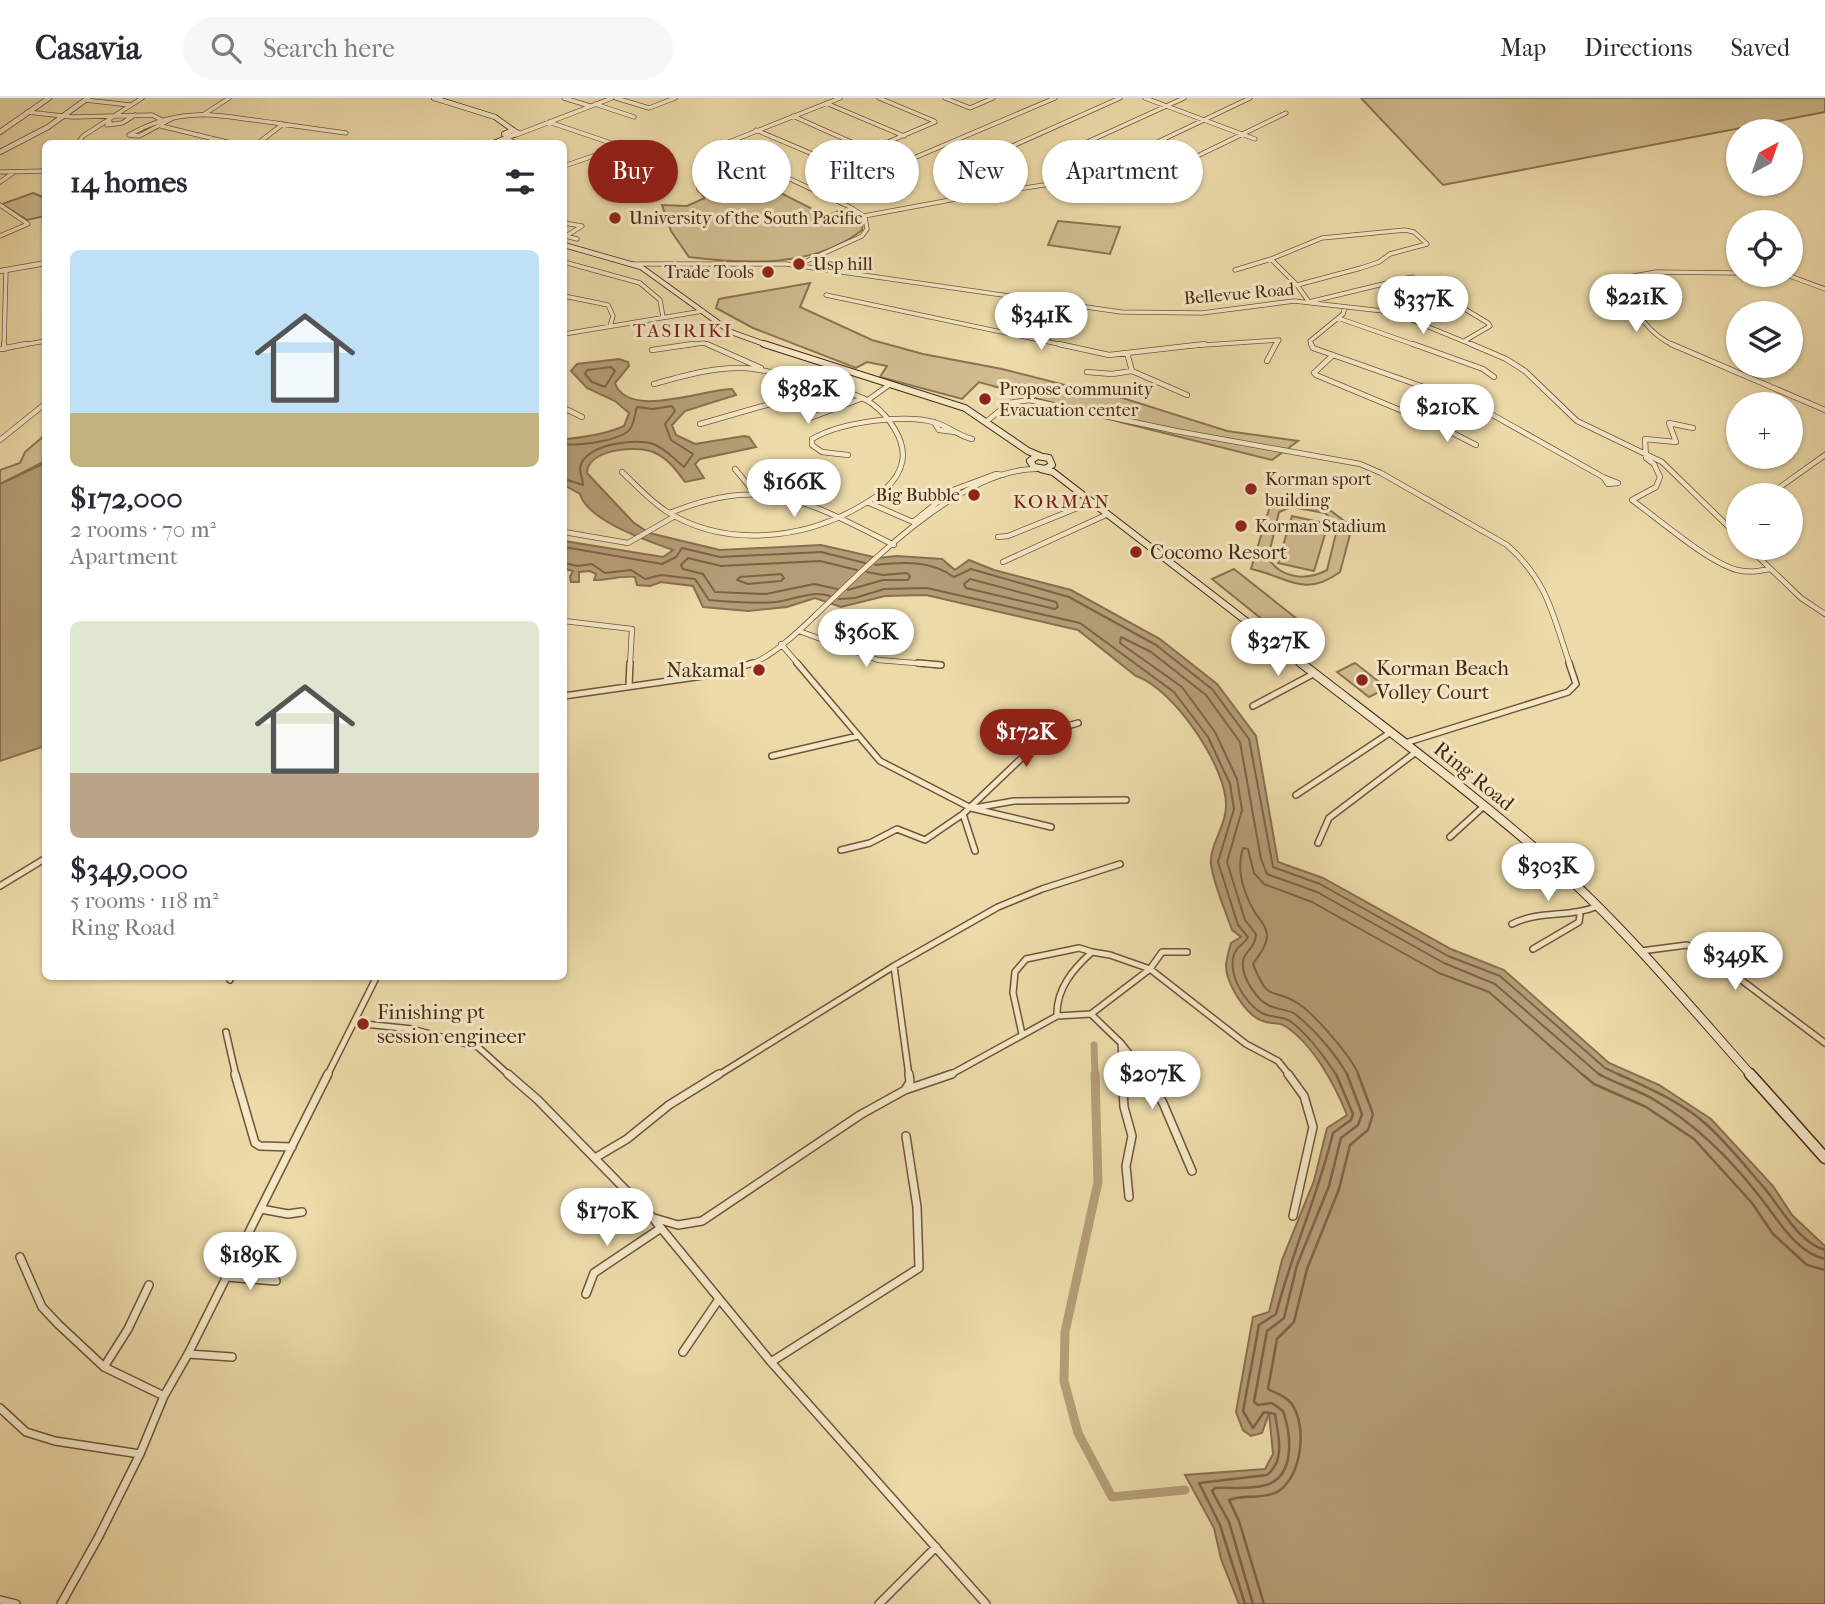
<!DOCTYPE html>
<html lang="en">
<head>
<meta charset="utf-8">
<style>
	body { margin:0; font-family:"IM FELL French Canon",serif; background:#f7f7f7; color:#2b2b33; height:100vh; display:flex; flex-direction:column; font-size:26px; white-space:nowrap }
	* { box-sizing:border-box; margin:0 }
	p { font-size:23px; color:#7c7c81 }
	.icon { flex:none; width:38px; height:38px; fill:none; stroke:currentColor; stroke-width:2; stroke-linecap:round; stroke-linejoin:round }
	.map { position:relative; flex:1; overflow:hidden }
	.panel { position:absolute; left:42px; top:42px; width:525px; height:840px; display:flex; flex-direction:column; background:#fff; border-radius:10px; box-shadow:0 2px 5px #0004 }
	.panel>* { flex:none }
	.guide { position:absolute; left:588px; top:42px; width:665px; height:63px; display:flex; gap:14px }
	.needle { width:46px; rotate:40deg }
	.controls { position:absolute; left:1726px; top:21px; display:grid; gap:14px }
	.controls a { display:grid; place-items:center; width:77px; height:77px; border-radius:50%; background:#fff; box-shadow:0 2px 5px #0004; font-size:35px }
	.price { position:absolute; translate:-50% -60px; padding:0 16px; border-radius:24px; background:#fff; color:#222; font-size:23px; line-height:46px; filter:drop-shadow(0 2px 4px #0008) }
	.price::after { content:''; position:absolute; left:50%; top:42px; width:21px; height:16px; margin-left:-10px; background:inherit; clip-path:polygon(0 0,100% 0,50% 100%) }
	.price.on { background:#8f2418; color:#fff }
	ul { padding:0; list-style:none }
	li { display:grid; align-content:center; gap:14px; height:371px; padding:0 28px }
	li span { display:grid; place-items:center; height:217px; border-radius:10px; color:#555 }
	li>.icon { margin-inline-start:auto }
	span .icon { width:126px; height:126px; fill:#fffc; stroke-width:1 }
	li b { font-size:30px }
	h2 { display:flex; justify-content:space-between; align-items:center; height:84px; padding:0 28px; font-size:30px }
	.pill { padding:0 24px; border-radius:32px; background:#fff; box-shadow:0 2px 5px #0004; font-size:24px; line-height:63px }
	.pill.on { background:#8f2418; color:#fff }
	header { display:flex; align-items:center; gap:42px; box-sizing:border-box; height:98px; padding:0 35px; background:#fff; border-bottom:2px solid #e1e1e2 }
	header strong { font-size:33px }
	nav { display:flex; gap:38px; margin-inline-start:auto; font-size:24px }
	.search { width:490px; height:63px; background:#f7f7f7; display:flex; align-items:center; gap:18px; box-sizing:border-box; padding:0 24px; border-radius:38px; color:#7c7c81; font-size:26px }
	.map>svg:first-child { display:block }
	.green { fill:#d0bc8f; stroke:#8c7252; stroke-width:2; fill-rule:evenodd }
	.water { fill:#b49d76; stroke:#896e4f; stroke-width:2 }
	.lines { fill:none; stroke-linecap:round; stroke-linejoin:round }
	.shore-far1 { stroke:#7e6246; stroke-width:2 }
	.shore { stroke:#7e6246; stroke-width:2.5 }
	.canal-far1 { stroke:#b49d76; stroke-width:7 }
	.canal { stroke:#b49d76; stroke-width:9 }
	.minor-far3-casing { stroke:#71543a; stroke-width:5 }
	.minor-far2-casing { stroke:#71543a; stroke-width:6 }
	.minor-far1-casing { stroke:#71543a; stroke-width:8 }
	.minor-casing { stroke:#71543a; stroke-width:10 }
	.tertiary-casing { stroke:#71543a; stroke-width:6 }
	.secondary-far3-casing { stroke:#482815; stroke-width:6 }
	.secondary-far2-casing { stroke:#482815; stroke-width:8 }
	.secondary-far1-casing { stroke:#482815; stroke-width:10 }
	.secondary-casing { stroke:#482815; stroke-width:13 }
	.minor-far3 { stroke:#f3e7c6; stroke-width:3.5 }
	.minor-far2 { stroke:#f3e7c6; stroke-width:4.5 }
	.minor-far1 { stroke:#f3e7c6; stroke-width:5 }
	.minor { stroke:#f3e7c6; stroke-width:7 }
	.tertiary { stroke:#f3e7c6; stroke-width:4.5 }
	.secondary-far3 { stroke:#f3e7c6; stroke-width:4.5 }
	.secondary-far2 { stroke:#f3e7c6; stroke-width:6 }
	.secondary-far1 { stroke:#f3e7c6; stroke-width:8 }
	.secondary { stroke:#f3e7c6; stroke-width:10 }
	.poi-dot { fill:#8f2418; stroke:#f3e7c6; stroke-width:2.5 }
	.labels { text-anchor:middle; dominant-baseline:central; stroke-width:6; stroke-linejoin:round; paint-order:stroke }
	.far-poi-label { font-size:18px; fill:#482815; stroke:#f3e7c6; text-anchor:start }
	.far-street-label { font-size:18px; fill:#482815; stroke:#f3e7c6 }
	.far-neighbourhood-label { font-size:19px; letter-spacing:2px; fill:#7a1f14; stroke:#f3e7c6 }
	.poi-label { font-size:21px; fill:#482815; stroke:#f3e7c6; text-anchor:start }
	.street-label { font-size:21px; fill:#482815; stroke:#f3e7c6 }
</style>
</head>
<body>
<header>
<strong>Casavia</strong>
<div class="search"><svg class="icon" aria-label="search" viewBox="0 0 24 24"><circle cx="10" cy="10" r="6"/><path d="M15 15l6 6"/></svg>Search here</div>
<nav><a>Map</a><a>Directions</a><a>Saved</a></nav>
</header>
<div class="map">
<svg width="1825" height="1506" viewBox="0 0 1825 1506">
	<rect width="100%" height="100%" fill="#ecdaa8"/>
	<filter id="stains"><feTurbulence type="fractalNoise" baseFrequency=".00286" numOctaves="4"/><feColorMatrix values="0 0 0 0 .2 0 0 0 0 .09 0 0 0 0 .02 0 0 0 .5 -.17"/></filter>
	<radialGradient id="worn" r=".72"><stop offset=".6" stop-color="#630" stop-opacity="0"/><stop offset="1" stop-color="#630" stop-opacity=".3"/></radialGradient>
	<path class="green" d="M1361,0H1825V14L1443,87Z
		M741,75L826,118L844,111L863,124L862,132C815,170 745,166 689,159L671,133L662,107L687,108L705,100L697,91V78L721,82Z
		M33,95L45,100V118L27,122L2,106Z
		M1058,123L1120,129L1110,156L1048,147Z
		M810,185L800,209L872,242L923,256L1002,271L1065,287L1112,291L1116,298L1227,333L1298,343L1272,362L1124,325L979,284L962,301L880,279L887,268L867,264L856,270L753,230L716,210L719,201Z
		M45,337V363L0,386V372L20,365L25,354Z
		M1287,405L1331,413L1352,429L1340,474C1303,501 1287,478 1251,471L1270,408ZM1291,409L1325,415L1338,427L1327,472C1307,483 1281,481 1268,460L1279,414Z
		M1292,418L1328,426L1314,473L1278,465Z
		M1234,471L1306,528L1284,539L1212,481Z
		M1355,565L1387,590L1369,599L1337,574Z"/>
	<path class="water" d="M619,261L628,264L629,268L615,285C628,322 704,291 732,291L736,297L685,313L672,327L676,337L695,346L744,338L749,339L756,349L700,361L695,366L704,380L685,384C676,372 668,360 653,354C636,347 588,351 587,375L633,424L649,435L720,452L821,447L878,460L897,458L942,461L955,472L969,462L994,472L1071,492L1160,541L1217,586L1256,638L1278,764L1323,780L1451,851L1504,872L1609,965L1659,987L1711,1021L1773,1088L1792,1117L1825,1148V1506H1239L1221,1461L1214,1430L1185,1377L1265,1371L1273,1356L1269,1315L1262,1335L1251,1338L1243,1332L1236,1314L1253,1219L1269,1214L1282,1162L1314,1083L1327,1030L1347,1017C1335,987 1313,946 1285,928C1279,924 1270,926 1263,923C1246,918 1225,884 1226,866C1227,859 1229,851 1231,845L1241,839L1232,832C1225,811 1214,788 1211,766C1209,748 1226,728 1226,709C1228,670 1173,590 1136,578L1078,532L926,497L885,498L841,509L815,500L787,509L748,513L703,509L693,488L661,484L650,488L637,487L635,479C626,477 608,482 594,482L596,476L590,473L579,474V484H571L570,479L573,473L564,471V443L663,459L673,452C648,443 588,423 580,396L564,387V338L567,341C586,339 607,336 624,328L629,315L615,303L587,290L571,273L577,266Z
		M45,365V648L0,663V386Z"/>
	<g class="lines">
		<path class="shore-far1" d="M611,269L615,273L605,289L592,284L585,276L587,272Z
			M564,346C578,348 621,343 630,331C634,326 635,315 637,309L653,311L672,308L675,313L665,326L671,342L693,356L684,369C674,361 665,350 653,346C634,340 590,346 581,366C578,373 583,380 583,387L564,381
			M564,449L662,466L676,459L682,450L720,459L821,454L865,465
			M564,465L578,468L592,466L605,475L631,472L645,481L661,477L695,481L709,502C731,504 753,506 776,504C795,502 810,492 830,498
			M875,467C904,464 930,462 954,479L971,471L1069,499L1156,547L1212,591L1249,641L1273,769L1320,786L1448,858L1500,878L1605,970L1622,978
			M781,476L784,480L781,483L748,486L737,482L740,479Z
			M970,481L1056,504L1058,509L1055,511L966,490L964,486Z
			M837,491L814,486L766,496L715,494L703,476L683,471L681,467L688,460L721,468L820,463L857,472
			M848,492L883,482H908L910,478L907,475L883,477L867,474
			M839,501L855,500L884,491L927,490L1080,525L1174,594L1208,639L1230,686L1234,711L1218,764L1238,827L1248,839C1245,845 1241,846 1237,851C1223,870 1245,908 1264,916C1273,920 1283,918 1290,923C1309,937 1324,958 1337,978
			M1348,978C1336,956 1315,932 1295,916C1288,911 1278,912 1270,908C1257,903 1241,878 1243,864C1244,852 1255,852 1256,836L1245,822L1227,764L1242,712L1237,681L1215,634L1182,589L1120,545L1121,539L1151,554L1206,597L1240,644L1261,761L1267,776L1317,794L1444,865L1495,886L1601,978
			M1359,978C1353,960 1315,917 1299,906C1270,887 1270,908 1253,866C1259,857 1267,848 1267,837C1266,826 1259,822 1254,813C1244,795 1236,771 1243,750L1248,751L1254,775L1264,786L1312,804L1439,875L1489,894L1584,978"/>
		<path class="shore" d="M1582,976L1594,986L1646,1009L1694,1041L1752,1105L1773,1136L1807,1167L1825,1172
			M1599,976C1616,986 1636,991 1653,1001C1695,1026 1730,1060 1760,1099C1778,1121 1795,1154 1825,1161
			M1618,976C1648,990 1682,1004 1707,1027C1728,1046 1747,1070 1765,1091C1782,1111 1798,1144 1825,1152
			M1245,1506L1220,1427L1199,1385L1267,1377C1286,1362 1278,1337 1275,1316L1264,1314L1253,1330L1243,1313L1259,1227L1276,1216C1292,1154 1318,1097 1333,1035L1351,1022L1353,1016L1336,976
			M1253,1506L1229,1424L1212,1393L1215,1390C1232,1389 1249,1392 1266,1387C1296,1378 1291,1336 1283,1313L1272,1305L1258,1307L1254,1304L1267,1233L1284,1220L1297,1167L1329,1088L1341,1040L1358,1027L1362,1016L1347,976
			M1264,1506L1239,1423L1229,1402C1243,1396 1262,1402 1277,1394C1302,1380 1308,1327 1291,1305C1286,1298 1275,1295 1268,1291L1277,1241L1294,1224L1307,1171L1339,1091L1350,1047L1368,1032L1373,1016L1358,976"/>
		<path class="canal-far1" d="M1094,947L1095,978"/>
		<path class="canal" d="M1095,976L1098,1084L1065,1234L1064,1283L1078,1335L1112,1399L1185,1392"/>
		<g class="minor-far3-casing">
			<path id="minor-far3" d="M564,0L590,8
				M616,0L649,10L675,0
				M879,0L934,23
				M945,0L970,10L993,0
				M1145,0L1255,41
				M85,2L130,7
				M826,5L904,38
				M595,6L634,19
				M27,14L72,19L152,17L162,22
				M203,17L229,0
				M793,18L869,52
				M173,20L139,38L129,37C185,5 223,19 283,26
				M110,24L107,27L122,25L135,17
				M549,24L655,60L661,70L650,83
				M281,26L346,35
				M161,28L235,46
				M756,32L836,66L935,24
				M516,37L612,0
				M506,40L518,46
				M77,46L83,38L142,0
				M257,46L283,26
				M1145,50L1250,0
				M1061,56L1184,0
				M1185,64L1286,15
				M970,67L1120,0
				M564,68L602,55L628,60L643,55
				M895,68L1055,0
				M0,74L46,73
				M0,84L13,75
				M0,107L28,126L0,138
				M864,118L972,98L1142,72
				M564,125L582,128L566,138L577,141
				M1271,161L1322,140L1405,132L1414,134L1427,146L1390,156L1379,164L1361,170L1297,187L1309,204L1412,179L1488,225L1490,228L1466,242
				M564,164L640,185L660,202L663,219
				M631,166H786L1121,214L1202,215L1294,203L1392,214L1475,248
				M798,167L862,138L867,131L865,119L850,109L728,52L724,46L840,0
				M1235,172L1271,161L1297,187
				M1787,177L1825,191
				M826,197L1068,248
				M564,198L608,207L613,218L610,228
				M1338,220L1418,248
				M564,236L703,213
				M1047,243L1066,207
				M4,248L6,172
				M16,248L46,243
				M680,248L704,245L711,248
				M1189,248L1279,242L1275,248
				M1312,248L1310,243L1343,216L1345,209
				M1675,248C1645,235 1633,208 1617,181L1656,174L1738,175"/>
		</g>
		<g class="minor-far2-casing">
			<path id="minor-far2" d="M707,246L761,270
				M1059,246L1109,257L1205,246
				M1311,246L1313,250L1475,307L1603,379
				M1413,246L1483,271L1494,279
				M1471,246L1506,261L1525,273L1577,323L1662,364L1738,438
				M1671,246L1825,312
				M0,251L26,246
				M4,251V246
				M652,252L693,246
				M1333,257L1314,275L1316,277L1441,329L1476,347
				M1267,263L1276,246
				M1132,273L1187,297
				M1087,274L1112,276L1132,273L1127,255
				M868,302L889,287
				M564,310L582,319
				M810,320L863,300
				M987,323L1009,305L1029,302L1176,333L1360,366L1381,375L1507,447C1548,483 1553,518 1570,567
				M934,324L939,332L955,334
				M700,326L791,300L812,285
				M1693,330L1669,325L1676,344L1645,341L1646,360L1654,366L1660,379L1656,389L1632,402C1660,422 1706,463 1737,472C1749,475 1759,473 1770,471
				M0,342L46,305
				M848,357L822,354L812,347V341C841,324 905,315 937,325C949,329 959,338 972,341
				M735,371L755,395
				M622,374C636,387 649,402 666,413C724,450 802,442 859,409C877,399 898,385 902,364C907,343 888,317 871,305C854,292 766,271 743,270C713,269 683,278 654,286
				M1603,379L1618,385L1608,386Z
				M1769,397L1825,357
				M867,404L913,424L953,392L996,376L1003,377
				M670,415C765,376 809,404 894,447
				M1727,427L1738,420
				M564,434L628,445L675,418
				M998,439L1008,438L1092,404
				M1749,450L1801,500L1825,516
				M1003,464L1108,416
				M564,523L632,531L630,567
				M799,533L878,562L940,567
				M781,546L799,567
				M748,567C772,560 802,530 820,513C871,464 962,371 1036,371"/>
		</g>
		<g class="minor-far1-casing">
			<path id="minor-far1" d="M797,565L880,663L971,710L1051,729
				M918,565L941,567
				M629,588L630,565
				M564,598L717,576L753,565
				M1253,608L1315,575
				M1405,645L1568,594L1576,586L1569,565
				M772,658L858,638
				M1296,697L1391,634
				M974,710L1014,703L1126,702
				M963,716L975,753
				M1450,739L1483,709
				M1318,745L1329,720L1416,654
				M841,752L870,745L897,731L925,742L963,716L1050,633L1078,625
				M0,788L46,760
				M1512,826C1539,812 1570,820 1598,808
				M1533,851L1579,824L1580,817
				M1641,853L1687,847L1716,863L1825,945
				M894,868L909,978
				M230,882L232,878
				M1091,916L1121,945L1123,978
				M1057,918L1091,916L1150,871L1162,854H1187
				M355,925L412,931L478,949L510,978
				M226,934L236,978
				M1022,936L1013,895L1015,874L1026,861L1079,850L1092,854
				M1121,945L1147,978
				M327,978L377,878
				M717,978L894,868L998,809L1042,791L1120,766
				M948,978L1057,918C1056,891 1073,871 1092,854L1110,857L1150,871L1246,946L1278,963L1290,978"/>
		</g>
		<g class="minor-casing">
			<path id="minor" d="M235,976L255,1045L260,1048L292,1049
				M508,976L538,1002L652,1119L771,1264L986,1506
				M1122,976L1124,1009L1132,1038L1126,1068L1129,1099
				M1146,976L1163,1005L1192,1073
				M1288,976L1304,998L1313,1029L1293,1118
				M905,992L952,976
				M595,1060L627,1041L669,1007L719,976
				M261,1111L288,1116L302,1114
				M654,1120L678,1127L702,1123L860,1017L905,992L910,984L909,976
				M20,1159L42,1209L58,1226L104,1269L164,1298
				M227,1179L276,1183
				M586,1196L594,1175L661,1130
				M683,1254L719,1201
				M188,1256L232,1259
				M771,1264L919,1170L917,1109L906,1038
				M104,1269L128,1231L149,1187
				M0,1310L26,1334L55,1343L140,1356
				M0,1502L16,1506
				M61,1506L98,1440L140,1356L164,1298L188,1256L328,976
				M879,1506L936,1449"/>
		</g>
		<g class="tertiary-casing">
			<path id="tertiary" d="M0,34L49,0
				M0,54L48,29L88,0
				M0,173L46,165"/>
		</g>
		<g class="secondary-far3-casing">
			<path id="secondary-far3" d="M434,0L495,19L513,32
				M513,32L518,35L511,38L504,36Z
				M491,46L511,38
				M564,147L641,169L731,234L770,248"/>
		</g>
		<g class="secondary-far2-casing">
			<path id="secondary-far2" d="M764,246L965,310L1028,353L1040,358
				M1037,358L1049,360L1052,367L1045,371L1034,369L1030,363Z
				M1041,371L1053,374L1303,567"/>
		</g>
		<g class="secondary-far1-casing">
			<path id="secondary-far1" d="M1301,565C1385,630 1471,694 1551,764C1624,829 1687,905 1752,978"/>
		</g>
		<g class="secondary-casing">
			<path id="secondary" d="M1750,976L1825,1060"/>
		</g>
		<use href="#minor-far3" class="minor-far3"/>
		<use href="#minor-far2" class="minor-far2"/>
		<use href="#minor-far1" class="minor-far1"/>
		<use href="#minor" class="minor"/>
		<use href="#tertiary" class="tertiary"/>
		<use href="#secondary-far3" class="secondary-far3"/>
		<use href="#secondary-far2" class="secondary-far2"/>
		<use href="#secondary-far1" class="secondary-far1"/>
		<use href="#secondary" class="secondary"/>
	</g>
	<g class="poi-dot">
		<circle cx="615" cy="120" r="7"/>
		<circle cx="799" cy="166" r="7"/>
		<circle cx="768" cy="174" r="7"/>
		<circle cx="985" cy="301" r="7"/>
		<circle cx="1251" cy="391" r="7"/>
		<circle cx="974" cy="397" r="7"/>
		<circle cx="1241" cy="428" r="7"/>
		<circle cx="1136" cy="454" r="7"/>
		<circle cx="759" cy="572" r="7"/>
		<circle cx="1362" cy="582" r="7"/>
		<circle cx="363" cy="926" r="7"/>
	</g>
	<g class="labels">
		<g class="far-poi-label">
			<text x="629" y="120">University of the South Pacific</text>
			<text x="813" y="166">Usp hill</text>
			<text x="754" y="174" text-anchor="end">Trade Tools</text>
			<text x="999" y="291">Propose community<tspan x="999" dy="21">Evacuation center</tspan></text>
			<text x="1265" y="381">Korman sport<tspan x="1265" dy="21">building</tspan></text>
			<text x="960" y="397" text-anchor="end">Big Bubble</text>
			<text x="1255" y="428">Korman Stadium</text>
		</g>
		<g class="far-street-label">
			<text transform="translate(1239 196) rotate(-5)">Bellevue Road</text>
		</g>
		<g class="far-neighbourhood-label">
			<text x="683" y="233">TASIRIKI</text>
			<text x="1062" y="404">KORMAN</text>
		</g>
		<g class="poi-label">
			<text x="1150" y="454">Cocomo Resort</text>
			<text x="1376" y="570">Korman Beach<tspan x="1376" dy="24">Volley Court</tspan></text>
			<text x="745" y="572" text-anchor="end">Nakamal</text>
			<text x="377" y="914">Finishing pt<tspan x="377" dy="24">session engineer</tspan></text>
		</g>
		<g class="street-label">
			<text transform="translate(1474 678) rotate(39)">Ring Road</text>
		</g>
	</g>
	<rect width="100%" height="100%" filter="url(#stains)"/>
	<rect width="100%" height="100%" fill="url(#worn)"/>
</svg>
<div class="controls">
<a><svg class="needle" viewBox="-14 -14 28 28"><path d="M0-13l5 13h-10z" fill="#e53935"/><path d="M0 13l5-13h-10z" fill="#7c7c81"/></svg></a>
<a><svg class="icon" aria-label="locate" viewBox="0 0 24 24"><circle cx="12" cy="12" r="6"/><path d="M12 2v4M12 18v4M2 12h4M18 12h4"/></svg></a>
<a><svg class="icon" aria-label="layers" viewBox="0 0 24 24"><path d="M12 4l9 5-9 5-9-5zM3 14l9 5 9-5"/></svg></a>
<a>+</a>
<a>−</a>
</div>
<b class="price" style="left:1636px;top:236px">$221K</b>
<b class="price" style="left:1423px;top:238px">$337K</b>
<b class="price" style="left:1041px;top:254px">$341K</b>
<b class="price" style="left:808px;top:328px">$382K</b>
<b class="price" style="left:1447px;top:346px">$210K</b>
<b class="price" style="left:794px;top:421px">$166K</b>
<b class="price" style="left:866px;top:571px">$360K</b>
<b class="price" style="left:1278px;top:580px">$327K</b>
<b class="price on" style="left:1026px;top:671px">$172K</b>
<b class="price" style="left:1548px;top:805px">$303K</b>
<b class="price" style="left:1735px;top:894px">$349K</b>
<b class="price" style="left:1152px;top:1013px">$207K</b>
<b class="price" style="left:607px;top:1150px">$170K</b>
<b class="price" style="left:250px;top:1194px">$189K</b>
<div class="guide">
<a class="pill on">Buy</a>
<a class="pill">Rent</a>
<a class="pill">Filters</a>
<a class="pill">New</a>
<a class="pill">Apartment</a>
</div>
<section class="panel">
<h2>14 homes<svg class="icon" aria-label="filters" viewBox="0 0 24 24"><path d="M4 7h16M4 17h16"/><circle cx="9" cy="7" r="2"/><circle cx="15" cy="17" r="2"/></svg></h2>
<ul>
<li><span style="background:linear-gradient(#bfe0f5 75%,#c2b280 0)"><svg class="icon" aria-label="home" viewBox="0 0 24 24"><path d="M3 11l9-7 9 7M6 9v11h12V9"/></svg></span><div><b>$172,000</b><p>2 rooms · 70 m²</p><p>Apartment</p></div></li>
<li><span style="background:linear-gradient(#dfe7d0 70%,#b9a48a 0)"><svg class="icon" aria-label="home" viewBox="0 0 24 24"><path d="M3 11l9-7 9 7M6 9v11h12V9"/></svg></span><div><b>$349,000</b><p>5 rooms · 118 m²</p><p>Ring Road</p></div></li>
</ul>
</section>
</div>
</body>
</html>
